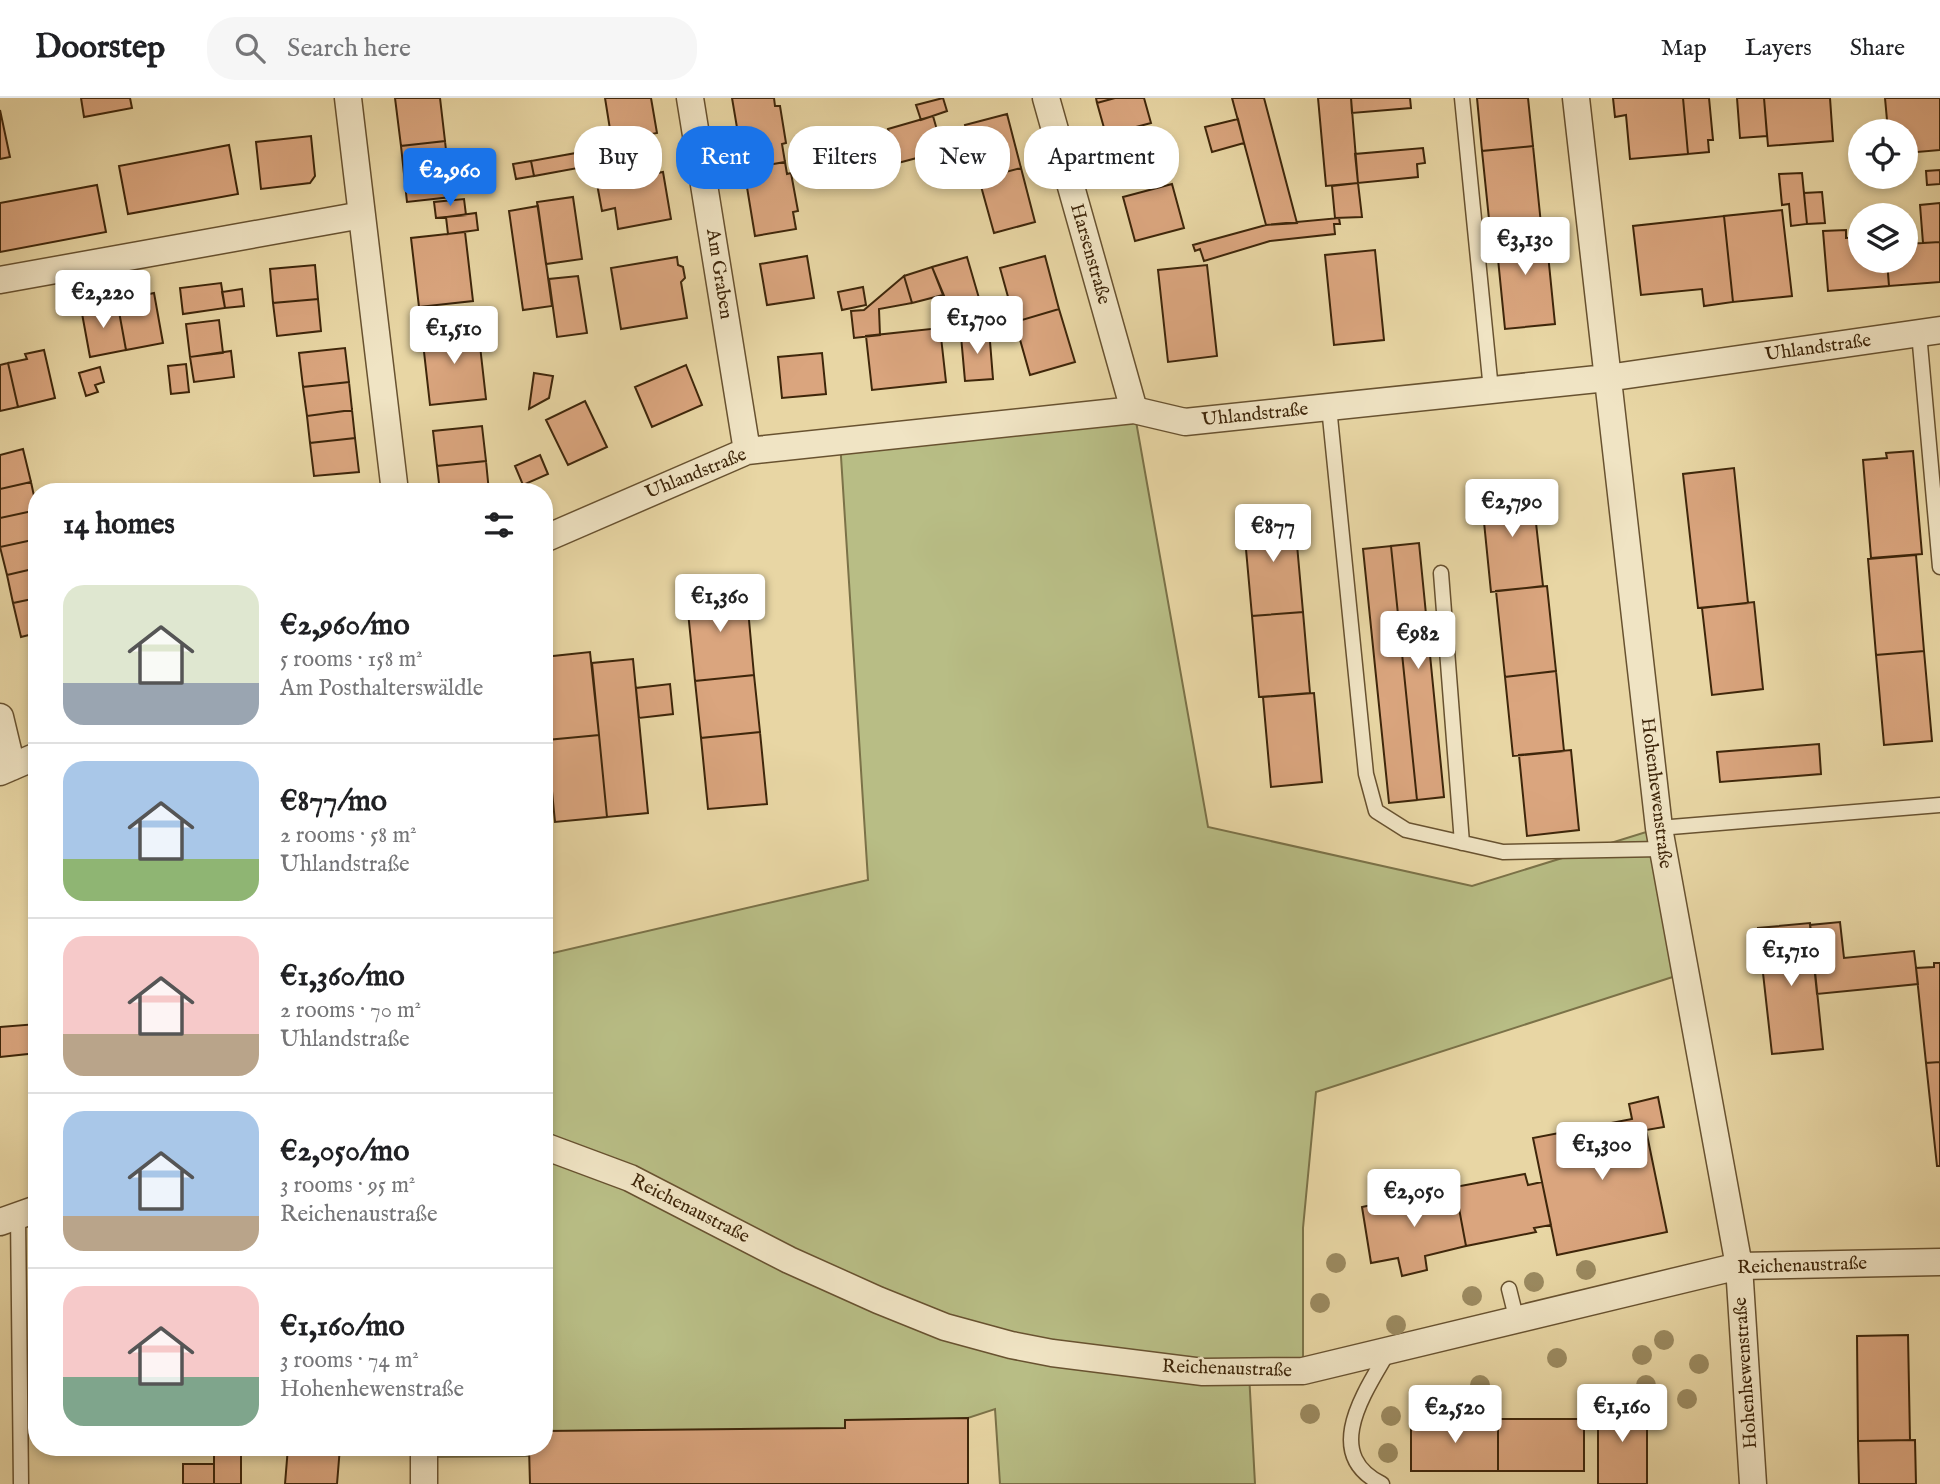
<!DOCTYPE html>
<html lang="en">
<head>
<meta charset="utf-8">
<style>
	body { margin:0; font-family:"IM FELL English",serif; background:#f6f6f6; color:#202124; height:100vh; display:flex; flex-direction:column; font-size:26px; white-space:nowrap }
	* { box-sizing:border-box; margin:0 }
	p { font-size:23px; color:#757577 }
	.icon { flex:none; width:38px; height:38px; fill:none; stroke:currentColor; stroke-width:2; stroke-linecap:round; stroke-linejoin:round }
	.map { position:relative; flex:1; overflow:hidden }
	.drawer { position:absolute; left:28px; top:385px; width:525px; height:973px; display:flex; flex-direction:column; background:#fff; border-radius:28px; box-shadow:0 4px 10px #0003 }
	.drawer>* { flex:none }
	.guide { position:absolute; left:574px; top:28px; width:665px; height:63px; display:flex; gap:14px }
	.controls { position:absolute; left:1848px; top:21px; display:grid; gap:14px }
	.controls a { display:grid; place-items:center; width:70px; height:70px; border-radius:50%; background:#fff; box-shadow:0 4px 10px #0003; font-size:35px }
	.price { position:absolute; translate:-50% -60px; padding:0 16px; border-radius:7px; background:#fff; color:#222; font-size:23px; line-height:46px; filter:drop-shadow(0 2px 4px #0008) }
	.price::after { content:''; position:absolute; left:50%; top:42px; width:21px; height:16px; margin-left:-10px; background:inherit; clip-path:polygon(0 0,100% 0,50% 100%) }
	.price.current { background:#1a73e8; color:#fff }
	ul { padding:0; list-style:none }
	li { display:flex; align-items:center; gap:21px; height:175px; padding:0 35px }
	li+li { border-top:2px solid #e0e0e0 }
	li span { display:grid; place-items:center; flex:none; width:196px; height:140px; border-radius:21px; color:#555 }
	li>.icon { margin-inline-start:auto }
	span .icon { width:84px; height:84px; fill:#fffc; stroke-width:1 }
	li b { font-size:30px }
	h2 { display:flex; justify-content:space-between; align-items:center; height:84px; padding:0 35px; font-size:30px }
	.tag { padding:0 24px; border-radius:28px; background:#fff; box-shadow:0 4px 10px #0003; font-size:24px; line-height:63px }
	.tag.current { background:#1a73e8; color:#fff }
	header { display:flex; align-items:center; gap:42px; box-sizing:border-box; height:98px; padding:0 35px; background:#fff; border-bottom:2px solid #e0e0e0 }
	header strong { font-size:33px }
	nav { display:flex; gap:38px; margin-inline-start:auto; font-size:24px }
	.search { width:490px; height:63px; background:#f6f6f6; display:flex; align-items:center; gap:18px; box-sizing:border-box; padding:0 24px; border-radius:28px; color:#757577; font-size:26px }
	.map>svg:first-child { display:block }
	.green { fill:#b8bd85; stroke:#7b7248; stroke-width:2 }
	.building { fill:#daa57e; stroke:#3e260a; stroke-width:2 }
	.lines { fill:none; stroke-linecap:round; stroke-linejoin:round }
	.service-casing { stroke:#685230; stroke-width:17 }
	.minor-casing { stroke:#685230; stroke-width:29 }
	.service { stroke:#f0e4c4; stroke-width:14 }
	.minor { stroke:#f0e4c4; stroke-width:26 }
	.tree { fill:#9b8a60 }
	.labels { text-anchor:middle; dominant-baseline:central; stroke-width:5; stroke-linejoin:round; paint-order:stroke }
	.street-label { font-size:19px; fill:#3e260a; stroke:#f0e4c4 }
</style>
</head>
<body>
<header>
<strong>Doorstep</strong>
<div class="search"><svg class="icon" aria-label="search" viewBox="0 0 24 24"><circle cx="10" cy="10" r="6"/><path d="M15 15l6 6"/></svg>Search here</div>
<nav><a>Map</a><a>Layers</a><a>Share</a></nav>
</header>
<div class="map">
<svg width="1940" height="1386" viewBox="0 0 1940 1386">
	<rect width="100%" height="100%" fill="#e8d6a4"/>
	<filter id="stains"><feTurbulence type="fractalNoise" baseFrequency=".00286" numOctaves="4"/><feColorMatrix values="0 0 0 0 .2 0 0 0 0 .09 0 0 0 0 .02 0 0 0 .5 -.17"/></filter>
	<radialGradient id="worn" r=".72"><stop offset=".6" stop-color="#630" stop-opacity="0"/><stop offset="1" stop-color="#630" stop-opacity=".3"/></radialGradient>
	<path class="green" d="M1134,312L1208,729L1472,788L1659,730L1685,875L1316,994L1303,1130V1273L1249,1275L1255,1386H1000L995,1311L846,1360L544,1337V857L868,782L840,343Z
		M424,1349H530V1358L424,1359Z"/>
	<path class="building" d="M81,0H130L132,10L84,19Z
		M395,0H440L445,43L401,48Z
		M605,0H651L657,35L636,39L638,46L613,50Z
		M732,0H774L775,8H780L786,45L782,46L785,64L744,71Z
		M943,0L947,13L921,22L916,7Z
		M1096,0H1115L1097,5Z
		M1115,0H1144L1151,25L1106,37L1097,5Z
		M1232,0H1264L1297,125L1266,127Z
		M1318,0H1351L1358,85L1326,88Z
		M1351,0H1410L1411,10L1352,15Z
		M1477,0H1528L1533,48L1482,53Z
		M1613,0H1683L1688,56L1630,61L1626,17L1615,19Z
		M1683,0H1709L1713,42H1708L1709,54L1688,56Z
		M1737,0H1764L1767,38L1740,40Z
		M1764,0H1830L1833,43L1768,48Z
		M1885,0H1940V52L1906,55V33H1888Z
		M0,12L10,59L0,61Z
		M1007,16L1021,70L979,81L965,27Z
		M933,18L943,53L898,65L888,31Z
		M1238,21L1244,45L1212,54L1205,29Z
		M311,38L315,78L310,85L261,91L256,44Z
		M445,43L451,99L407,104L401,48Z
		M229,47L238,96L128,116L119,68Z
		M1533,48L1541,126L1490,131L1482,53Z
		M1423,50L1425,65L1417,66L1418,79L1358,85L1355,56Z
		M576,55L578,70L534,78L531,63Z
		M531,63L534,78L516,81L513,66Z
		M785,64L787,76L791,75L798,113L793,114L796,131L755,138L744,71Z
		M1021,70L1035,124L994,135L979,81Z
		M1940,72V86L1927,87L1926,73Z
		M663,74L671,121L618,131L615,110L602,113L597,86Z
		M1802,75L1807,126L1791,128L1789,106L1782,107L1779,76Z
		M1358,85L1362,119L1335,120L1332,88Z
		M1172,86L1184,130L1135,143L1123,99Z
		M97,87L106,134L0,154V105Z
		M1822,94L1825,125L1807,126L1804,95Z
		M573,99L582,161L546,166L537,104Z
		M464,101L466,117L436,120L434,104Z
		M1940,105V144L1923,145L1920,107Z
		M538,108L552,208L523,212L509,113Z
		M1782,112L1792,198L1733,204L1724,118Z
		M476,115L478,132L448,136L446,119Z
		M1724,118L1733,204L1704,208L1702,191L1641,197L1633,128Z
		M1339,120L1340,126H1334L1335,136L1270,143L1204,163L1200,151L1195,153L1193,147L1266,127Z
		M1545,126L1555,226L1505,231L1495,131Z
		M1846,132V140L1860,139V163H1887L1889,188L1828,193L1823,133Z
		M465,134L473,203L419,209L411,140Z
		M1940,144V184L1889,188L1887,163H1906V146Z
		M1375,152L1384,242L1334,247L1325,157Z
		M807,158L814,200L767,207L760,166Z
		M1045,158L1059,211L1015,224L1000,170Z
		M677,159L678,167L683,169L685,180L681,184L687,220L621,231L611,170Z
		M967,159L981,207L952,217L932,169Z
		M315,167L318,201L273,205L270,171Z
		M1207,167L1217,258L1168,264L1158,172Z
		M932,169L943,197L912,205L904,178Z
		M578,178L587,235L557,239L549,181Z
		M904,178L912,205L879,211L880,237L854,240L851,213L864,212Z
		M221,185L225,210L183,216L180,190Z
		M863,189L866,207L842,212L838,194Z
		M242,191L244,208L225,210L222,194Z
		M154,195L163,245L126,252L118,208L137,205L136,199Z
		M318,201L321,233L277,238L273,205Z
		M99,207L100,211L118,208L126,252L90,259L81,210Z
		M1059,211L1075,264L1030,277L1015,224Z
		M219,222L223,255L190,259L186,226Z
		M478,230L486,301L430,307L422,236Z
		M940,230L946,284L872,292L866,238Z
		M989,231L993,281L965,283L961,238Z
		M345,250L349,284L303,289L299,255Z
		M44,252L55,300L18,309L8,265L27,261L25,256Z
		M231,253L234,279L194,284L190,259Z
		M822,255L826,296L782,300L778,259Z
		M8,265L18,309L0,313V267Z
		M186,266L189,294L171,296L168,268Z
		M686,267L702,307L652,329L635,289Z
		M100,269L104,284L95,287L98,294L86,298L79,275Z
		M534,275L553,278L549,300L529,311Z
		M349,284L352,312L307,318L303,289Z
		M585,303L607,349L568,367L546,322Z
		M352,312L355,340L310,345L307,318Z
		M482,328L486,363L437,368L433,333Z
		M355,340L359,374L314,378L310,345Z
		M23,351L31,384L0,391V357Z
		M1913,353L1922,456L1871,460L1863,362L1887,360L1886,355Z
		M540,357L548,376L523,387L515,368Z
		M486,363L489,394H440L437,368Z
		M1734,370L1748,505L1698,510L1683,376Z
		M31,384L37,412L0,420V391Z
		M1532,389L1543,488L1491,494L1481,394Z
		M37,412V441L0,449V420Z
		M1294,413L1303,514L1252,518L1243,418Z
		M37,441V470L7,477L0,449Z
		M1419,445L1444,699L1417,702L1391,448Z
		M1391,448L1417,702L1389,705L1363,451Z
		M1916,457L1924,553L1876,557L1868,461Z
		M37,470V500L13,505L7,477Z
		M1547,488L1556,573L1505,579L1496,493Z
		M746,489L754,577L695,583L686,494Z
		M37,500V535L21,539L13,505Z
		M1754,504L1763,591L1712,597L1702,510Z
		M1303,514L1310,595L1259,599L1252,518Z
		M1924,553L1932,643L1884,647L1876,557Z
		M590,554L599,637L547,642L544,559Z
		M633,561L648,715L607,719L592,565Z
		M1556,573L1564,653L1513,658L1505,579Z
		M754,577L760,634L701,640L695,583Z
		M670,586L673,616L639,620L636,590Z
		M1314,595L1322,684L1271,689L1263,599Z
		M760,634L767,706L708,711L701,640Z
		M599,637L607,719L555,724L547,642Z
		M1819,646L1821,676L1720,684L1717,654Z
		M1571,652L1579,732L1527,738L1519,657Z
		M1840,824L1844,860L1914,853L1918,886L1817,896L1810,827Z
		M1810,825L1823,951L1772,956L1758,830Z
		M1934,865H1940V964L1926,965L1916,870L1934,869Z
		M37,926V955L0,959V929Z
		M1940,964V1068H1937L1926,965Z
		M1658,999L1664,1029L1646,1032L1667,1134L1557,1157L1533,1040L1632,1021L1629,1006Z
		M1525,1076L1528,1087L1542,1084L1551,1127L1534,1130L1536,1134L1466,1148L1455,1089Z
		M1455,1089L1466,1148L1425,1158L1427,1172L1402,1178L1398,1160L1371,1165L1362,1109Z
		M1908,1237L1910,1342L1858,1343L1857,1238Z
		M1598,1306L1647,1307V1386H1598Z
		M968,1320V1386H530L529,1349H544V1333L845,1330V1322Z
		M1411,1321H1498V1373H1411Z
		M1498,1321H1584V1373H1498Z
		M1915,1342L1916,1386H1859L1858,1343Z
		M241,1349V1386H214V1349Z
		M288,1349H340L337,1386H285Z
		M183,1366H214V1386H183Z"/>
	<g class="lines">
		<g class="service-casing">
			<path id="service" d="M1462,0L1491,292
				M1919,235L1940,469
				M1329,309L1366,676L1376,713L1406,732L1503,754L1662,751
				M1441,475L1462,745
				M1659,730L1940,707
				M18,1117L21,1386
				M1509,1191L1517,1223
				M1382,1386C1321,1356 1365,1294 1388,1254"/>
		</g>
		<g class="minor-casing">
			<path id="minor" d="M348,0L395,394
				M690,0L747,353
				M1046,0L1134,312
				M1576,0L1659,730L1739,1168L1753,1386
				M0,182L362,117
				M544,441L747,353L1134,312L1185,324L1607,280L1940,232
				M0,619L12,669
				M0,674L37,658
				M544,1048L630,1080L789,1162L878,1202L945,1229L1011,1247L1052,1255L1203,1274L1303,1273L1739,1168L1940,1164
				M0,1124L37,1111
				M424,1386V1349"/>
		</g>
		<use href="#service" class="service"/>
		<use href="#minor" class="minor"/>
	</g>
	<g class="tree">
		<circle cx="1336" cy="1165" r="10"/>
		<circle cx="1586" cy="1172" r="10"/>
		<circle cx="1534" cy="1184" r="10"/>
		<circle cx="1472" cy="1198" r="10"/>
		<circle cx="1320" cy="1205" r="10"/>
		<circle cx="1396" cy="1227" r="10"/>
		<circle cx="1664" cy="1242" r="10"/>
		<circle cx="1642" cy="1257" r="10"/>
		<circle cx="1557" cy="1260" r="10"/>
		<circle cx="1699" cy="1266" r="10"/>
		<circle cx="1480" cy="1287" r="10"/>
		<circle cx="1646" cy="1287" r="10"/>
		<circle cx="1687" cy="1301" r="10"/>
		<circle cx="1310" cy="1316" r="10"/>
		<circle cx="1391" cy="1318" r="10"/>
		<circle cx="1388" cy="1355" r="10"/>
	</g>
	<g class="labels">
		<g class="street-label">
			<text transform="translate(1090 156) rotate(74)">Harsenstraße</text>
			<text transform="translate(719 176) rotate(81)">Am Graben</text>
			<text transform="translate(1818 250) rotate(-8)">Uhlandstraße</text>
			<text transform="translate(1255 317) rotate(-6)">Uhlandstraße</text>
			<text transform="translate(696 376) rotate(-22)">Uhlandstraße</text>
			<text transform="translate(1656 695) rotate(83)">Hohenhewenstraße</text>
			<text transform="translate(690 1111) rotate(27)">Reichenaustraße</text>
			<text transform="translate(1802 1168) rotate(-2)">Reichenaustraße</text>
			<text transform="translate(1227 1271) rotate(2)">Reichenaustraße</text>
			<text transform="translate(1746 1275) rotate(-94)">Hohenhewenstraße</text>
		</g>
	</g>
	<rect width="100%" height="100%" filter="url(#stains)"/>
	<rect width="100%" height="100%" fill="url(#worn)"/>
</svg>
<div class="controls">
<a><svg class="icon" aria-label="locate" viewBox="0 0 24 24"><circle cx="12" cy="12" r="6"/><path d="M12 2v4M12 18v4M2 12h4M18 12h4"/></svg></a>
<a><svg class="icon" aria-label="layers" viewBox="0 0 24 24"><path d="M12 4l9 5-9 5-9-5zM3 14l9 5 9-5"/></svg></a>
</div>
<b class="price current" style="left:450px;top:110px">€2,960</b>
<b class="price" style="left:1525px;top:179px">€3,130</b>
<b class="price" style="left:103px;top:232px">€2,220</b>
<b class="price" style="left:977px;top:258px">€1,700</b>
<b class="price" style="left:454px;top:268px">€1,510</b>
<b class="price" style="left:1512px;top:441px">€2,790</b>
<b class="price" style="left:1273px;top:466px">€877</b>
<b class="price" style="left:720px;top:536px">€1,360</b>
<b class="price" style="left:1418px;top:573px">€982</b>
<b class="price" style="left:1791px;top:890px">€1,710</b>
<b class="price" style="left:1602px;top:1084px">€1,300</b>
<b class="price" style="left:1414px;top:1131px">€2,050</b>
<b class="price" style="left:1622px;top:1346px">€1,160</b>
<b class="price" style="left:1455px;top:1347px">€2,520</b>
<div class="guide">
<a class="tag">Buy</a>
<a class="tag current">Rent</a>
<a class="tag">Filters</a>
<a class="tag">New</a>
<a class="tag">Apartment</a>
</div>
<section class="drawer">
<h2>14 homes<svg class="icon" aria-label="filters" viewBox="0 0 24 24"><path d="M4 7h16M4 17h16"/><circle cx="9" cy="7" r="2"/><circle cx="15" cy="17" r="2"/></svg></h2>
<ul>
<li><span style="background:linear-gradient(#dfe7d0 70%,#9aa5b1 0)"><svg class="icon" aria-label="home" viewBox="0 0 24 24"><path d="M3 11l9-7 9 7M6 9v11h12V9"/></svg></span><div><b>€2,960/mo</b><p>5 rooms · 158 m²</p><p>Am Posthalterswäldle</p></div></li>
<li><span style="background:linear-gradient(#a9c7e8 70%,#8fb573 0)"><svg class="icon" aria-label="home" viewBox="0 0 24 24"><path d="M3 11l9-7 9 7M6 9v11h12V9"/></svg></span><div><b>€877/mo</b><p>2 rooms · 58 m²</p><p>Uhlandstraße</p></div></li>
<li><span style="background:linear-gradient(#f6c9c9 70%,#b9a48a 0)"><svg class="icon" aria-label="home" viewBox="0 0 24 24"><path d="M3 11l9-7 9 7M6 9v11h12V9"/></svg></span><div><b>€1,360/mo</b><p>2 rooms · 70 m²</p><p>Uhlandstraße</p></div></li>
<li><span style="background:linear-gradient(#a9c7e8 75%,#b9a48a 0)"><svg class="icon" aria-label="home" viewBox="0 0 24 24"><path d="M3 11l9-7 9 7M6 9v11h12V9"/></svg></span><div><b>€2,050/mo</b><p>3 rooms · 95 m²</p><p>Reichenaustraße</p></div></li>
<li><span style="background:linear-gradient(#f6c9c9 65%,#7fa58c 0)"><svg class="icon" aria-label="home" viewBox="0 0 24 24"><path d="M3 11l9-7 9 7M6 9v11h12V9"/></svg></span><div><b>€1,160/mo</b><p>3 rooms · 74 m²</p><p>Hohenhewenstraße</p></div></li>
</ul>
</section>
</div>
</body>
</html>
